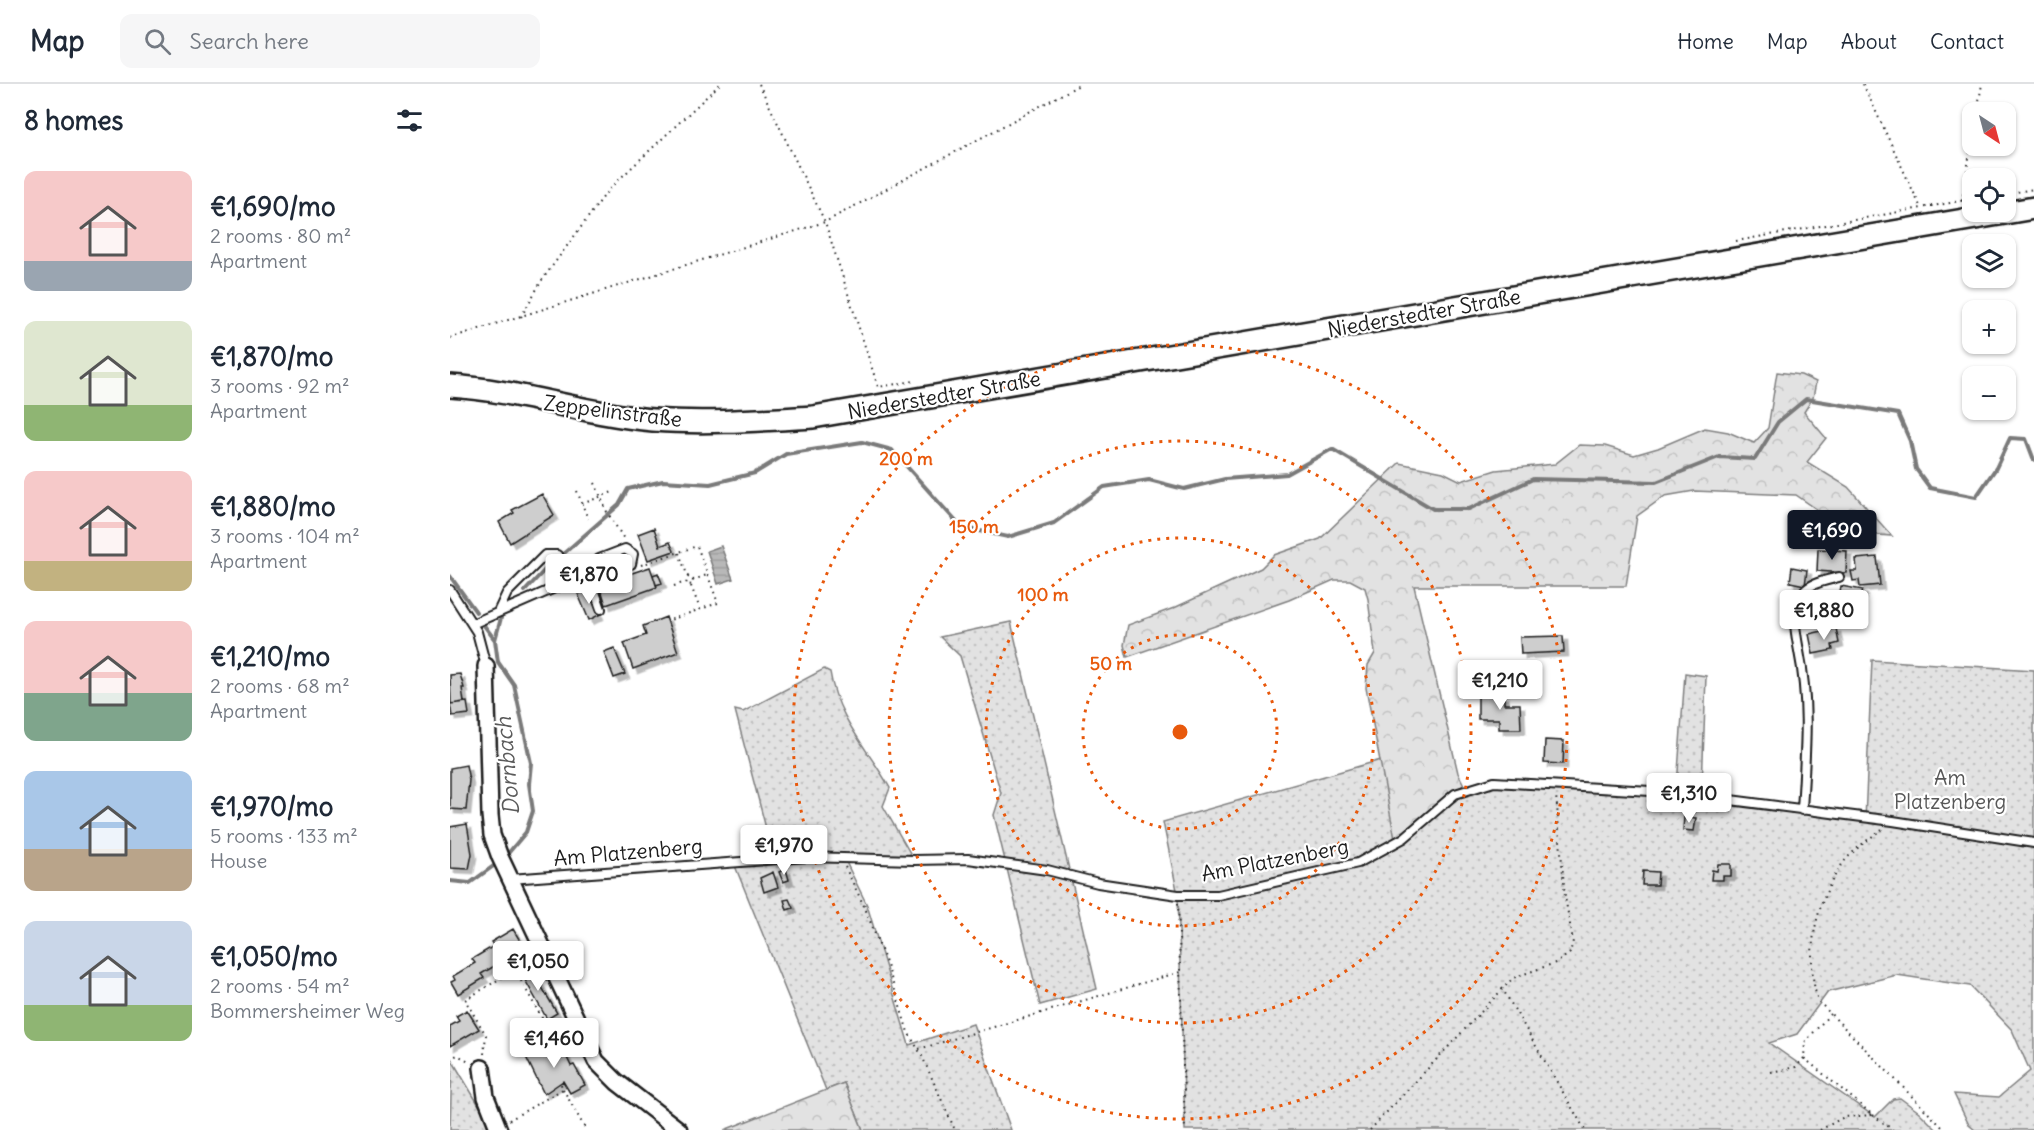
<!DOCTYPE html>
<html lang="en">
<head>
<meta charset="utf-8">
<style>
	body { margin:0; font-family:Delius,sans-serif; background:#f6f6f7; color:#1f2937; height:100vh; display:flex; flex-direction:column; font-size:22px; white-space:nowrap }
	* { box-sizing:border-box; margin:0 }
	p { font-size:20px; color:#747a83 }
	.icon { flex:none; width:33px; height:33px; fill:none; stroke:currentColor; stroke-width:2; stroke-linecap:round; stroke-linejoin:round }
	.map { position:relative; flex:1; overflow:hidden }
	.sheet { display:flex; flex-direction:column; background:#fff; width:450px }
	.sheet>* { flex:none }
	.needle { width:39px; rotate:144deg }
	.controls { position:absolute; left:1512px; top:18px; display:grid; gap:12px }
	.controls a { display:grid; place-items:center; width:54px; height:54px; border-radius:12px; background:#fff; box-shadow:0 2px 4px #0004; font-size:30px }
	.price { position:absolute; translate:-50% -51px; padding:0 14px; border-radius:6px; background:#fff; color:#222; font-size:20px; line-height:39px; filter:drop-shadow(0 2px 3px #0008) }
	.price::after { content:''; position:absolute; left:50%; top:36px; width:18px; height:14px; margin-left:-9px; background:inherit; clip-path:polygon(0 0,100% 0,50% 100%) }
	.price.on { background:#111827; color:#fff }
	ul { padding:0; list-style:none }
	li { display:flex; align-items:center; gap:18px; height:150px; padding:0 24px }
	li span { display:grid; place-items:center; flex:none; width:168px; height:120px; border-radius:12px; color:#555 }
	li>.icon { margin-inline-start:auto }
	span .icon { width:72px; height:72px; fill:#fffc; stroke-width:1 }
	li b { font-size:26px }
	h2 { display:flex; justify-content:space-between; align-items:center; height:72px; padding:0 24px; font-size:26px }
	header { display:flex; align-items:center; gap:36px; box-sizing:border-box; height:84px; padding:0 30px; background:#fff; border-bottom:2px solid #e0e1e3 }
	header strong { font-size:28px }
	nav { display:flex; gap:33px; margin-inline-start:auto; font-size:21px }
	.search { width:420px; height:54px; background:#f6f6f7; display:flex; align-items:center; gap:15px; box-sizing:border-box; padding:0 21px; border-radius:12px; color:#747a83; font-size:22px }
	main { display:flex; flex:1; min-height:0 }
	.map>svg:first-child { display:block }
	.grass { fill:url(#grass-dots); stroke:#7f7f7f; stroke-width:1.5 }
	.forest { fill:url(#forest-crowns); stroke:#7f7f7f; stroke-width:1.5 }
	.water { fill:url(#water-rules); stroke:#7a7a7a; stroke-width:1.5 }
	.lines { fill:none; stroke-linecap:round; stroke-linejoin:round }
	.stream { stroke:#7a7a7a; stroke-width:4 }
	.building { fill:#cecece; stroke:#1c1c1c; stroke-width:1.5; filter:url(#shadow) }
	.lane-casing { stroke:#1c1c1c; stroke-width:12 }
	.street-casing { stroke:#1c1c1c; stroke-width:20 }
	.secondary-casing { stroke:#1c1c1c; stroke-width:26 }
	.path { stroke:#1c1c1c; stroke-width:2; stroke-dasharray:1.5 4.5; stroke-linecap:butt }
	.lane { stroke:#fff; stroke-width:8 }
	.street { stroke:#fff; stroke-width:15 }
	.secondary { stroke:#fff; stroke-width:21 }
	.ring { fill:none; stroke:#e8590c; stroke-width:3; stroke-dasharray:3 6 }
	.labels { text-anchor:middle; dominant-baseline:central; stroke-width:4.5; stroke-linejoin:round; paint-order:stroke }
	.street-label { font-size:21px; fill:#1c1c1c; stroke:#fff }
	.park-label { font-size:21px; fill:#575757; stroke:#fff }
	.water-label { font-size:22px; font-style:italic; fill:#5a5a5a; stroke:#fff }
	.centre { fill:#e8590c; stroke:#fff; stroke-width:3 }
	.ring-label { font-size:18px; text-anchor:middle; font-weight:bold; fill:#e8590c; stroke:#fff; stroke-width:4.5; stroke-linejoin:round; paint-order:stroke }
</style>
</head>
<body>
<header>
<strong>Map</strong>
<div class="search"><svg class="icon" aria-label="search" viewBox="0 0 24 24"><circle cx="10" cy="10" r="6"/><path d="M15 15l6 6"/></svg>Search here</div>
<nav><a>Home</a><a>Map</a><a>About</a><a>Contact</a></nav>
</header>
<main>
<section class="sheet">
<h2>8 homes<svg class="icon" aria-label="filters" viewBox="0 0 24 24"><path d="M4 7h16M4 17h16"/><circle cx="9" cy="7" r="2"/><circle cx="15" cy="17" r="2"/></svg></h2>
<ul>
<li><span style="background:linear-gradient(#f6c9c9 75%,#9aa5b1 0)"><svg class="icon" aria-label="home" viewBox="0 0 24 24"><path d="M3 11l9-7 9 7M6 9v11h12V9"/></svg></span><div><b>€1,690/mo</b><p>2 rooms · 80 m²</p><p>Apartment</p></div></li>
<li><span style="background:linear-gradient(#dfe7d0 70%,#8fb573 0)"><svg class="icon" aria-label="home" viewBox="0 0 24 24"><path d="M3 11l9-7 9 7M6 9v11h12V9"/></svg></span><div><b>€1,870/mo</b><p>3 rooms · 92 m²</p><p>Apartment</p></div></li>
<li><span style="background:linear-gradient(#f6c9c9 75%,#c2b280 0)"><svg class="icon" aria-label="home" viewBox="0 0 24 24"><path d="M3 11l9-7 9 7M6 9v11h12V9"/></svg></span><div><b>€1,880/mo</b><p>3 rooms · 104 m²</p><p>Apartment</p></div></li>
<li><span style="background:linear-gradient(#f6c9c9 60%,#7fa58c 0)"><svg class="icon" aria-label="home" viewBox="0 0 24 24"><path d="M3 11l9-7 9 7M6 9v11h12V9"/></svg></span><div><b>€1,210/mo</b><p>2 rooms · 68 m²</p><p>Apartment</p></div></li>
<li><span style="background:linear-gradient(#a9c7e8 65%,#b9a48a 0)"><svg class="icon" aria-label="home" viewBox="0 0 24 24"><path d="M3 11l9-7 9 7M6 9v11h12V9"/></svg></span><div><b>€1,970/mo</b><p>5 rooms · 133 m²</p><p>House</p></div></li>
<li><span style="background:linear-gradient(#c9d6e8 70%,#8fb573 0)"><svg class="icon" aria-label="home" viewBox="0 0 24 24"><path d="M3 11l9-7 9 7M6 9v11h12V9"/></svg></span><div><b>€1,050/mo</b><p>2 rooms · 54 m²</p><p>Bommersheimer Weg</p></div></li>
</ul>
</section>
<div class="map">
<svg width="1584" height="1046" viewBox="0 0 1584 1046">
	<defs>
		<pattern id="grass-dots" width="8" height="8" patternUnits="userSpaceOnUse" patternTransform="scale(1.5)"><rect width="8" height="8" fill="#e2e2e2"/><path d="M2 2h.1M6 6h.1" fill="none" stroke="#c1c1c1" stroke-width="1.8" stroke-linecap="round"/></pattern>
		<pattern id="forest-crowns" width="20" height="18" patternUnits="userSpaceOnUse" patternTransform="scale(1.5)"><rect width="20" height="18" fill="#e2e2e2"/><path d="M2 6a3 3 0 1 1 6 0M12 15a3 3 0 1 1 6 0" fill="none" stroke="#c1c1c1"/></pattern>
		<pattern id="water-rules" width="6" height="5" patternUnits="userSpaceOnUse" patternTransform="scale(1.5)"><rect width="6" height="5" fill="#b8b8b8"/><path d="M0 2.5h6" fill="none" stroke="#9e9e9e"/></pattern>
		<filter id="shadow"><feDropShadow dx="4.5" dy="4.5" stdDeviation="0" flood-color="#0004"/></filter>
	</defs>
	<rect width="100%" height="100%" fill="#fff"/>
	<filter id="ink" filterUnits="userSpaceOnUse"><feTurbulence type="fractalNoise" baseFrequency=".0167" numOctaves="2"/><feDisplacementMap in="SourceGraphic" scale="12" xChannelSelector="R" yChannelSelector="G"/><feConvolveMatrix kernelMatrix="1 2 1 2 8 2 1 2 1" color-interpolation-filters="sRGB"/></filter>
	<g filter="url(#ink)">
		<path class="grass" d="M561,538L647,905L590,921L544,731L551,709L510,572L490,553Z
			M1422,576L1584,586V1046H1525L1519,1041L1504,1010L1549,1013L1580,987L1562,946L1520,902L1447,891L1378,908L1347,950L1319,959L1425,1033L1443,1015L1450,1014L1469,1028L1487,1046H735L728,811L713,738L931,676L947,760L1003,712L1044,701L1219,709L1344,729L1415,736Z
			M374,585L380,588C387,634 418,665 440,704L433,722L464,776L394,774L417,821L459,961L523,940L561,1046H413L394,999L376,1006L283,777L324,775L285,626L293,628Z
			M1235,589L1256,592L1252,703L1227,702Z
			M2,976L36,1033L39,1046H0Z"/>
		<path class="forest" d="M1327,288L1351,291L1366,298L1363,314L1354,328L1376,354L1357,378L1398,403L1442,452L1401,449L1346,411L1244,407L1215,412L1187,432L1176,502H964L1008,689L1014,701L996,711L945,755L916,604L918,581L925,569L918,515L915,504L900,496H884L839,516L677,573L674,561L678,541L724,524L811,484L824,471L870,455L949,379L993,388L1011,397L1046,386L1105,380L1129,361L1155,362L1184,371L1208,364L1255,344L1278,348L1304,359L1318,344Z
			M394,999L413,1046H274L287,1041Z"/>
		<path class="water" d="M271,462L283,495L268,500L257,467Z"/>
		<g class="lines">
			<path class="stream" d="M112,471L169,421L178,405L213,397L260,400L305,389L336,370L412,358L442,366L511,443L558,453L604,439L654,403L699,396L734,405L775,395L837,390L882,365L983,425H1019L1083,395L1206,398L1269,373L1305,375L1328,338L1356,315L1448,330L1460,357L1466,385L1480,404L1526,413L1546,384L1560,354L1576,355L1584,376
				M0,492L26,528
				M75,507L104,476
				M51,534L45,556L48,578L64,601L81,679L79,700L83,727L76,748L55,773
				M33,540L45,556
				M0,797L20,799L49,778"/>
		</g>
		<path class="building" d="M92,410L104,431L60,459L49,438L64,429L62,426Z
			M204,444L210,462L220,458L224,467L198,476L188,450Z
			M1368,465L1397,467L1396,489L1367,487Z
			M1427,473L1430,501L1410,503L1409,496L1403,497L1401,487H1407L1406,475Z
			M200,483L207,503L156,521L150,502L162,498L159,490L165,488L167,494Z
			M1342,483L1357,486L1355,501L1340,498Z
			M208,489L212,499L206,501L203,491Z
			M1391,502L1413,506L1410,518L1389,514Z
			M138,506L149,531L139,536L128,510Z
			M216,533L228,568L183,585L174,559L196,551L193,542Z
			M1386,544L1389,559L1382,561L1383,566L1363,570L1359,550Z
			M1113,552L1114,568L1071,570L1070,553Z
			M164,564L175,590L164,594L154,568Z
			M10,590L14,604H12L14,618L1,620L0,591Z
			M1028,611H1054V620H1070L1071,645H1049V635H1028Z
			M17,618L19,630L2,632L0,620Z
			M1095,656L1114,657L1113,680L1094,679Z
			M16,681L19,696L16,726L0,725V684Z
			M1234,733L1246,734L1244,747L1233,746Z
			M17,740L22,770L19,785L0,784V743Z
			M1268,780H1281V792H1273V796H1261L1262,786L1267,787Z
			M336,785L339,796L333,798L329,788Z
			M1193,787L1208,788L1207,801H1192Z
			M323,788L328,803L314,808L310,794Z
			M339,815L343,824L337,826L334,816Z
			M63,845L72,860L50,873L53,877L31,890L34,894L8,910L1,898L5,896L3,892L25,879L22,875L44,862L41,858Z
			M79,881L107,929L97,935L70,887Z
			M17,926L29,945L0,962V942L9,937L6,932Z
			M110,959L121,982L124,981L135,1001L120,1009L113,997L94,1010L76,973L93,963L96,967Z"/>
		<g class="lines">
			<g class="lane-casing">
				<path id="lane" d="M175,465L183,470L181,480L156,490L148,486L146,480L149,475Z
					M0,506L27,548L36,582
					M49,526L57,509L95,471H107L120,485L121,491
					M22,540L107,503L121,491L141,497L151,525
					M1352,726C1355,671 1360,622 1349,567C1346,550 1341,529 1350,513C1357,499 1375,497 1389,493
					M60,795L357,773L464,776L518,775L597,786L648,799L728,811H768L908,779L954,754L1005,710L1044,698L1218,708L1443,737L1584,759"/>
			</g>
			<g class="street-casing">
				<path id="street" d="M36,582L40,731L42,751L50,773L146,977L167,998L229,1046
					M32,984L36,1013L49,1046"/>
			</g>
			<g class="secondary-casing">
				<path id="secondary" d="M0,302C68,306 134,330 203,336C256,340 310,336 363,333L1584,124"/>
			</g>
			<path class="path" d="M309,0L375,138L428,303L464,297
				M1413,0L1471,124
				M1527,28L1532,0
				M1556,110L1584,105
				M1512,117L1522,56
				M1286,157L1522,115
				M71,233L92,196L159,105L270,0
				M0,254L375,138L631,0
				M145,399L157,428L174,455
				M127,407L138,435
				M132,420L165,407
				M229,469L238,493
				M191,481L247,462L268,519L217,537
				M243,496L242,501L236,500L238,493L243,496L257,491
				M224,502L235,498
				M241,502L250,525
				M1432,745C1419,755 1403,766 1393,779C1365,818 1354,872 1368,917L1495,1046
				M395,783L415,824L438,884L458,948L472,972L505,1046
				M728,819L735,1046
				M65,886L106,959
				M1052,904L1135,1046
				M103,963L102,961L118,952
				M469,965L730,888
				M34,970L36,951L15,916L84,874
				M0,975L7,971L21,978
				M1321,988L1346,983L1354,974
				M113,1005L136,1046
				M1423,1031L1443,1046
				M59,1036L113,1005L110,998
				M920,1046L1063,894L1108,878L1120,869L1123,857L1115,813L1106,711
				M1370,1046L1394,1033L1423,1031L1354,974L1355,958L1380,930"/>
			<use href="#lane" class="lane"/>
			<use href="#street" class="street"/>
			<use href="#secondary" class="secondary"/>
		</g>
	</g>
	<g class="ring">
		<circle cx="730" cy="648" r="97"/>
		<circle cx="730" cy="648" r="194"/>
		<circle cx="730" cy="648" r="291"/>
		<circle cx="730" cy="648" r="387"/>
	</g>
	<g class="labels">
		<g class="street-label">
			<text transform="translate(974 229) rotate(-10)">Niederstedter Straße</text>
			<text transform="translate(494 311) rotate(-10)">Niederstedter Straße</text>
			<text transform="translate(163 327) rotate(7)">Zeppelinstraße</text>
			<text transform="translate(178 768) rotate(-5)">Am Platzenberg</text>
			<text transform="translate(825 776) rotate(-11)">Am Platzenberg</text>
		</g>
		<g class="park-label">
			<text x="1500" y="693">Am<tspan x="1500" dy="24">Platzenberg</tspan></text>
		</g>
		<g class="water-label">
			<text transform="translate(57 682) rotate(-95)">Dornbach</text>
		</g>
	</g>
	<circle cx="730" cy="648" r="9" class="centre"/>
	<g class="ring-label">
		<text x="456" y="381">200 m</text>
		<text x="524" y="449">150 m</text>
		<text x="593" y="517">100 m</text>
		<text x="661" y="586">50 m</text>
	</g>
</svg>
<div class="controls">
<a><svg class="needle" viewBox="-14 -14 28 28"><path d="M0-13l5 13h-10z" fill="#e53935"/><path d="M0 13l5-13h-10z" fill="#747a83"/></svg></a>
<a><svg class="icon" aria-label="locate" viewBox="0 0 24 24"><circle cx="12" cy="12" r="6"/><path d="M12 2v4M12 18v4M2 12h4M18 12h4"/></svg></a>
<a><svg class="icon" aria-label="layers" viewBox="0 0 24 24"><path d="M12 4l9 5-9 5-9-5zM3 14l9 5 9-5"/></svg></a>
<a>+</a>
<a>−</a>
</div>
<b class="price on" style="left:1382px;top:477px">€1,690</b>
<b class="price" style="left:139px;top:521px">€1,870</b>
<b class="price" style="left:1374px;top:557px">€1,880</b>
<b class="price" style="left:1050px;top:627px">€1,210</b>
<b class="price" style="left:1239px;top:740px">€1,310</b>
<b class="price" style="left:334px;top:792px">€1,970</b>
<b class="price" style="left:88px;top:908px">€1,050</b>
<b class="price" style="left:104px;top:985px">€1,460</b>
</div>
</main>
</body>
</html>
